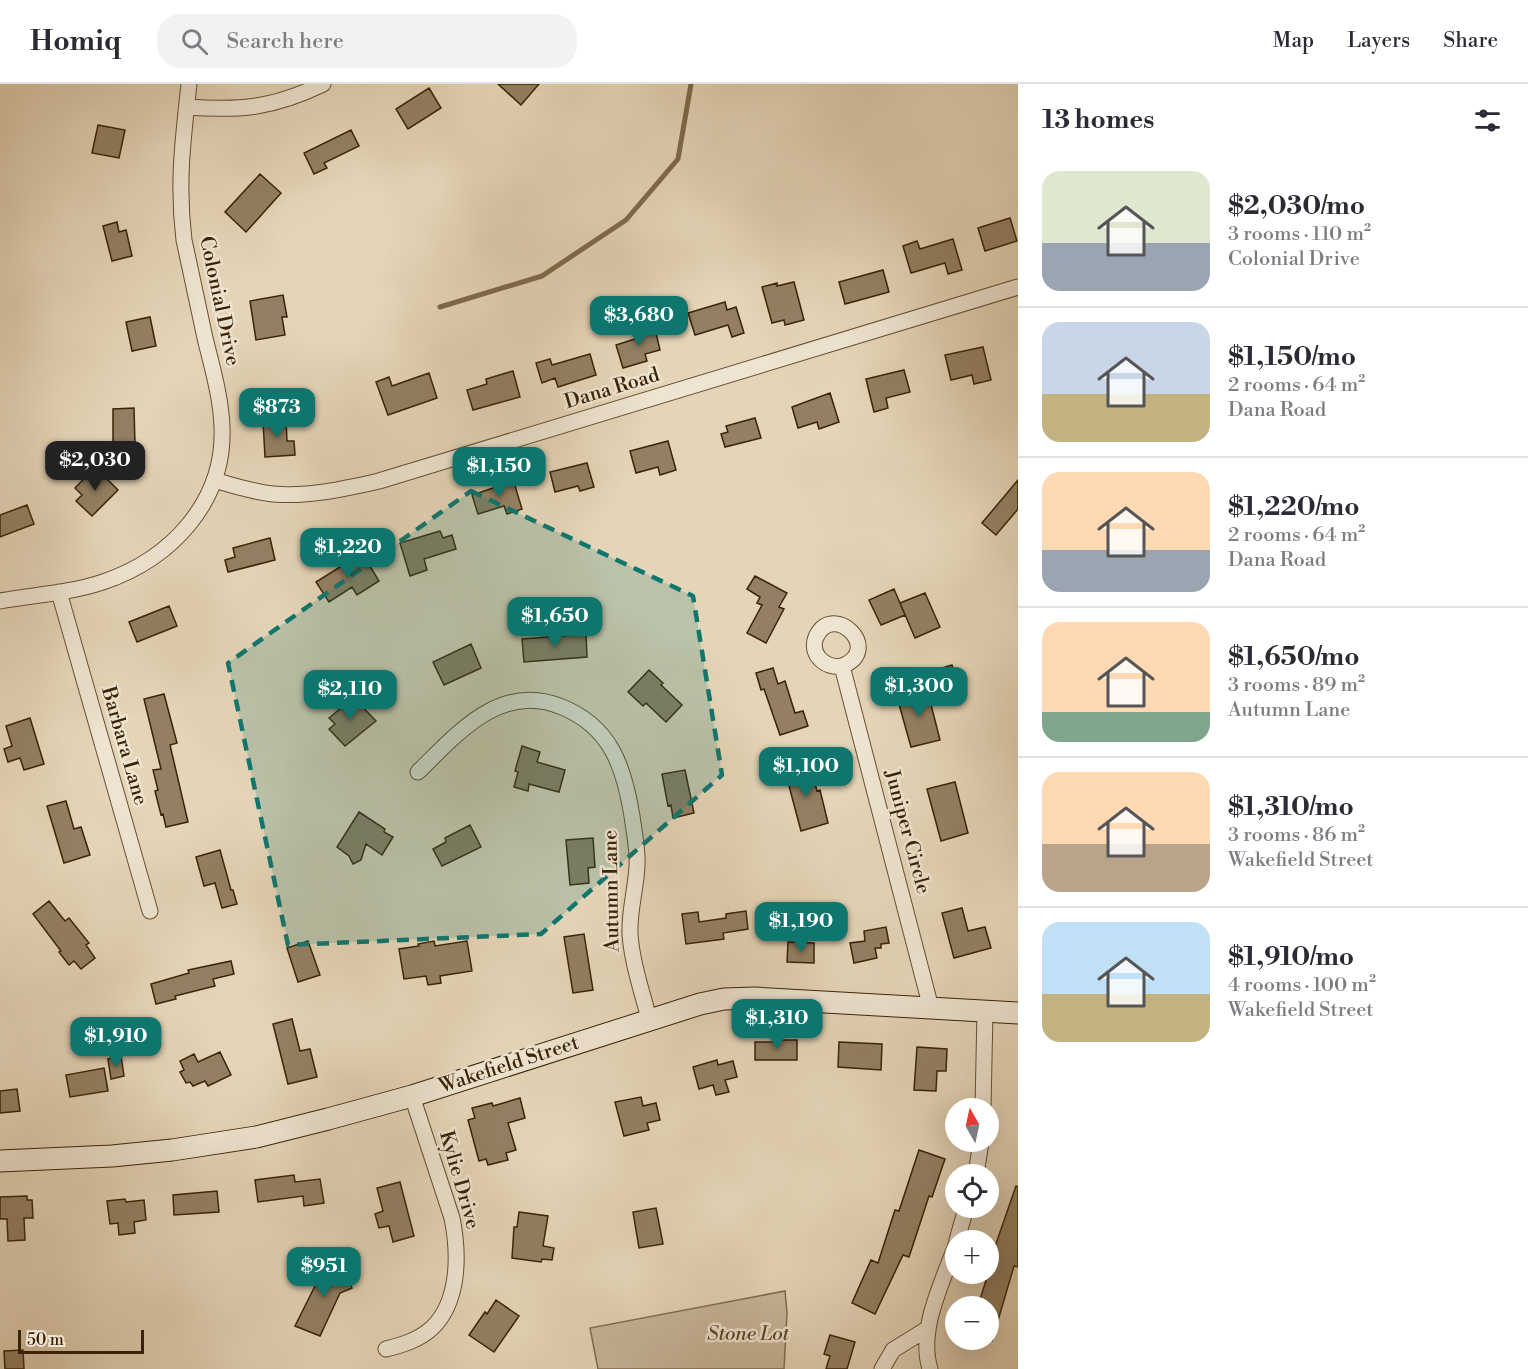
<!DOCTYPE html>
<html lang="en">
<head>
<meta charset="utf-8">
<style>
	body { margin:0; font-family:"Libre Bodoni",serif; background:#f2f2f3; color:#2b2b33; height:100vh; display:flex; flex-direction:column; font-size:22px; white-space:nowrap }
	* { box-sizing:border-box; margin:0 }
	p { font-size:20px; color:#7c7c81 }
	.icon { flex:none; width:33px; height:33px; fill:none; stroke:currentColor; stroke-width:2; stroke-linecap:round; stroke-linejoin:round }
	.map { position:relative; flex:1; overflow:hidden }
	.panel { display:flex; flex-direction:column; background:#fff; width:510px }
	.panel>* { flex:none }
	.needle { width:39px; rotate:351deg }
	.tools { position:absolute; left:945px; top:1014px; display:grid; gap:12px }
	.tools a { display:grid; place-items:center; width:54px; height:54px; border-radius:50%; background:#fff; box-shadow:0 6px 24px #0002; font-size:30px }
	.scale { position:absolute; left:18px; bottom:15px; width:126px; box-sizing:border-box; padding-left:6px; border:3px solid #3a2306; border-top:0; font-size:16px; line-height:21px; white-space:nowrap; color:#3a2306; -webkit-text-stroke:4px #eee4d1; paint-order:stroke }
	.price { position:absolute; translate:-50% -51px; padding:0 14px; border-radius:12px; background:#0f766e; color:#fff; font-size:20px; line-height:39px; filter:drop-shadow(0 2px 3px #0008) }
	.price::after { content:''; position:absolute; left:50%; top:36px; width:18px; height:14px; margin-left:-9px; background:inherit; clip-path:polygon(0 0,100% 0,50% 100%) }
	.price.selected { background:#222; color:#fff }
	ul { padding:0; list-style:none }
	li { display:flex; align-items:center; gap:18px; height:150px; padding:0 24px }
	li+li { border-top:2px solid #e1e1e2 }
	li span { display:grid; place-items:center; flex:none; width:168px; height:120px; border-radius:18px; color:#555 }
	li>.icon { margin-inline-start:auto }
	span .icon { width:72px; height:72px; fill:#fffc; stroke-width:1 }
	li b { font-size:26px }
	h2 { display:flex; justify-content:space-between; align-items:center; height:72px; padding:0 24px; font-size:26px }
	header { display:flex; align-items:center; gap:36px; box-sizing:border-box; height:84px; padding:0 30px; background:#fff; border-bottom:2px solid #e1e1e2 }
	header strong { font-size:28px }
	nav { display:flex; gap:33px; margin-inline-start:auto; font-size:21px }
	.search { width:420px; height:54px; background:#f2f2f3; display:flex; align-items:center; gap:15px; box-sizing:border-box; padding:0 21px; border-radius:24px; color:#7c7c81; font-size:22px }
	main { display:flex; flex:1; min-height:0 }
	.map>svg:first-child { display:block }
	.green { fill:#c8b79a; stroke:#816d50; stroke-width:1.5 }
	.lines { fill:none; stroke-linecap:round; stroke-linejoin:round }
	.stream { stroke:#7e694c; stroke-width:5 }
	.building { fill:#938063; stroke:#3a2306; stroke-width:1.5 }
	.street-casing { stroke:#655032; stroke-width:17 }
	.secondary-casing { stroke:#3a2306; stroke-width:23 }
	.street { stroke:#eee4d1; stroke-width:15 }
	.secondary { stroke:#eee4d1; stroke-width:21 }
	.marked { fill:#0f766e; fill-opacity:0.2; stroke:#0f766e; stroke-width:4.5; stroke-dasharray:12 8; stroke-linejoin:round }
	.labels { text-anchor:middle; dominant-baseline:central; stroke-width:5; stroke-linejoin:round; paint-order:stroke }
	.street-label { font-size:20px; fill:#3a2306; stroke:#eee4d1 }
	.park-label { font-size:20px; font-style:italic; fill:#5e482b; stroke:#eee4d1 }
</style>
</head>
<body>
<header>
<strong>Homiq</strong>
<div class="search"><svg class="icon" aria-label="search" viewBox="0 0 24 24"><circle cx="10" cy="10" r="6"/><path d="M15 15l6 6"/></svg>Search here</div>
<nav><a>Map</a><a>Layers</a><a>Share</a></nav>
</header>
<main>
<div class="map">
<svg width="1018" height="1285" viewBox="0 0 1018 1285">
	<rect width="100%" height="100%" fill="#e5d5b8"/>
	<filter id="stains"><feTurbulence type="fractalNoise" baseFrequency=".00333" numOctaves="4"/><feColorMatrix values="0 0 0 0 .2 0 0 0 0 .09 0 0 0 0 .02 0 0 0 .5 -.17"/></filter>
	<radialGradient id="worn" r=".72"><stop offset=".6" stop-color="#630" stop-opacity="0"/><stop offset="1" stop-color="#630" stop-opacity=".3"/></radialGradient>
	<path class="green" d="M785,1207L787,1229L784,1285H598L590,1244Z"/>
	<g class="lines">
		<path class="stream" d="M440,223L542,192L626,136L678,75L691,0"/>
	</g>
	<path class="building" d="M498,0H539L521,21Z
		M429,4L441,24L408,45L396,25Z
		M98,41L125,46L119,74L92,69Z
		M351,46L359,62L324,79L327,84L314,90L304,69Z
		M260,90L281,109L246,148L225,128Z
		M1010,134L1017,157L985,167L978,144Z
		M117,138L119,148L126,146L132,172L112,177L103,142Z
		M953,155L962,186L948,190L945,179L911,189L903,162L917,157L920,165Z
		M883,186L889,208L845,220L839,198Z
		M794,198L804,236L785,241L784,236L772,239L762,203L777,199V202Z
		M283,211L287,233H282L285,251L256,256L250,217Z
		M725,218L727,226L736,223L744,249L732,253L728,241L695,251L688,229Z
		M150,233L156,262L132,267L126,238Z
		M651,239L654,250L656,249L660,266L645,270L647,277L623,284L616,261L641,253L638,243Z
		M983,263L991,296L974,300L972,291L951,296L945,271Z
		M590,270L596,291L558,303L555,294L542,299L536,279L550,275L552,281Z
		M904,286L910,308L886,314L888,324L874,328L866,295Z
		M513,287L520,313L473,326L467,306L487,300L486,295Z
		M429,289L437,314L388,331L376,298L389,293L392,302Z
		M830,309L839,338L819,345L817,338L798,344L792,323Z
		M134,324L135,361H128V368H113V325Z
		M755,334L761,354L725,363L721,350L728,348L726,342Z
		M286,335L287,357H294L295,371L265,373L263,337Z
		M668,357L676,386L660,391L658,383L636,389L630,367Z
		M587,379L594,403L580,407L578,402L555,408L550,388Z
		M95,383L118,406L92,432L76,417L82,411L75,404Z
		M513,395L522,425L507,430L504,422L478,430L472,411L502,401L500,398Z
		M1018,396V425L996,451L982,439Z
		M27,421L34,440L0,453V431Z
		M440,447L443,454L452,451L456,465L424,475L427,486L410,492L400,459Z
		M270,454L275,476L228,488L225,476L235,473L233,464Z
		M362,469L379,497L357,511L352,503L329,518L316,498Z
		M755,492L787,509L779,523L784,525L766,559L747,549L762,521L757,519L760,513L747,505Z
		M894,505L905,531L881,541L869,516Z
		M925,509L940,543L915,554L900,519Z
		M169,522L177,542L137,558L129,538Z
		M586,550L587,573L524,578L522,555Z
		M471,560L481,584L444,601L433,578Z
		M952,581L957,599L936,605L932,587Z
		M773,584L778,600L785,597L795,629L803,627L808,642L780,651L764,605L761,606L756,589Z
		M649,586L663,599L661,601L682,621L666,638L646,619L643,622L628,608Z
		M927,605L940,656L911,663L897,613Z
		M164,610L177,659L170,661L188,738L166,743L163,730L161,731L155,707L158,706L153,686L161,685L144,615Z
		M350,610L376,637L345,662L329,645L335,640L329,634L342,623L339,620Z
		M30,634L44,680L24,686L20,674L8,678L4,665L12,662L6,642Z
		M522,662L540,668L537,678L565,686L559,708L529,700L528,707L514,703L518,688L515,687Z
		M810,681L817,707L820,706L828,739L801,747L785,687Z
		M685,686L694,729L673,734L671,721L668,722L662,690Z
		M955,698L968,749L941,757L927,705Z
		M66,717L74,745L81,743L90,771L64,779L47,722Z
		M359,728L385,745L384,748L393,753L382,771L366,760L361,776L353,780L349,772L337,763Z
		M470,741L481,763L442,782L433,765L446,758L445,754Z
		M593,754L595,783L588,784L589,799L570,801L566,756Z
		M220,766L231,806H233L237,820L222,824L215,799L204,802L196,773Z
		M49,817L65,837L69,834L89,859L86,861L95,874L81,885L74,877L69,881L59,868L61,867L33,830Z
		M962,824L968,847L985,843L991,864L954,874L942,829Z
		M746,827L748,845L723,849L724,855L686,860L682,830L698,828L699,838L726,834V830Z
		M886,843L889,859L881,860V864H875L877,874L854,879L850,859L865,857L864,847Z
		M584,850L593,906L573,909L564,853Z
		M308,857L320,891L298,898L287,864Z
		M434,857L435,862L467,857L472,887L440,892L441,899L428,901L426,892L404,895L399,865L419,862L418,860Z
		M788,858L814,859V879L787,878Z
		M231,877L234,890L213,895L215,902L175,912L176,915L156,920L151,900L189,889L188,886Z
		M292,935L300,967L310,965L317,993L288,1000L273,940Z
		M775,956H797V976H755V958H775Z
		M839,958L882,960L881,986L838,983Z
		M917,963L947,965L946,987H937L936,1007L914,1006Z
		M220,968L231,991L208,1002L205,997L193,1002L190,998L186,999L180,988L184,986L180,977L194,970L198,978Z
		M121,972L124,992L111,995L108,975Z
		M717,976L718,981L733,977L737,993L725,996L729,1008L716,1011L713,1001L699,1005L693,983Z
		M104,984L108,1007L70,1013L66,991Z
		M17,1005L20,1027L0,1029V1007Z
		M641,1013L643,1022L656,1019L660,1036L647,1039L649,1046L624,1052L615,1018Z
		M520,1014L525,1034L508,1039L516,1066L506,1069L508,1076L488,1081L486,1075L479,1077L468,1036L475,1034L472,1024L492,1019L493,1022Z
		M919,1066L945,1075L932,1113L929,1112L909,1173L903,1171L875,1230L852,1219L871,1176L878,1179L895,1126L899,1127Z
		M294,1091L295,1098L320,1095L324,1119L304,1122L303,1112L258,1118L255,1096Z
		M400,1098L414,1152L393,1158L389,1142L379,1144L375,1130L383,1127L377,1104Z
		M1016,1102L1018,1103V1183L1014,1182L992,1257H988V1222H978L988,1190L991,1174Z
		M217,1107L219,1128L174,1131L173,1111Z
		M27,1112V1116H32L33,1134H24L25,1156L8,1157L7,1135H0V1113Z
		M125,1115L126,1118L144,1116L146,1136L134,1138L135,1149L119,1151L118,1139L110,1140L107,1117Z
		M656,1124L663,1160L639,1164L633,1128Z
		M519,1128L548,1132L543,1162L554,1164L552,1176L542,1175L541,1178L512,1174L514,1143H517Z
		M343,1177L352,1204L340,1209L320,1252L295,1242L318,1196L325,1190L323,1183Z
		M496,1216L519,1232L494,1268L469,1251L485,1228L487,1230Z
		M830,1251L855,1258L847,1285H826L830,1272L824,1270Z
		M23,1266L24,1285H5L4,1267Z"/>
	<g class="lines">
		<g class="street-casing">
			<path id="street" d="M187,23C241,27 273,24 323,0
				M214,396C234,402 253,408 273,410C309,413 344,405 379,397L1018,203
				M59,508L150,827
				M0,517C34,511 70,509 103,498C171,475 225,418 222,343C221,313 212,283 205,254C198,221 191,188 184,156C177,99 183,56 189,0
				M842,582C825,585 809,570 816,553C833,516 884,566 842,582L931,924
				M418,688C457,650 501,597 562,623C611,643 624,683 632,732C634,748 638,765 637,782C636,805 629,827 630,850C632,879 642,907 649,935
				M983,1024L985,927
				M976,1090L981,1058
				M957,1156L966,1124
				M386,1265C402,1261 419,1256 432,1244C460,1217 459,1169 452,1134L412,1012
				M882,1285L893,1266L927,1245
				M930,1285C918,1246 942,1199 956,1161"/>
		</g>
		<g class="secondary-casing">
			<path id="secondary" d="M0,1077L112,1072L172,1066L256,1053L328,1035L412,1012L700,920L724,915L755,914L1018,929"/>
		</g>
		<use href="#street" class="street"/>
		<use href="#secondary" class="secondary"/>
	</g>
	<path class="marked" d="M471,407L693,512L722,691L541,850L288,861L228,579Z"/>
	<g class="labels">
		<g class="street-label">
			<text transform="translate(219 217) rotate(78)">Colonial Drive</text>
			<text transform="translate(612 305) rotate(-17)">Dana Road</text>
			<text transform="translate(124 662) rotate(74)">Barbara Lane</text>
			<text transform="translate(907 748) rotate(75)">Juniper Circle</text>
			<text transform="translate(612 807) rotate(-91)">Autumn Lane</text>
			<text transform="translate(509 981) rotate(-18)">Wakefield Street</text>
			<text transform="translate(459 1096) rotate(74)">Kylie Drive</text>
		</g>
		<g class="park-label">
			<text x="748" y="1250">Stone Lot</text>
		</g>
	</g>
	<rect width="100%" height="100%" filter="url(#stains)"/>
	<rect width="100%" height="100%" fill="url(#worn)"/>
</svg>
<div class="tools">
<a><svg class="needle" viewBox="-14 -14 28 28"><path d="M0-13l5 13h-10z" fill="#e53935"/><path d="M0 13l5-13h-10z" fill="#7c7c81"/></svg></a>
<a><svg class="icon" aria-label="locate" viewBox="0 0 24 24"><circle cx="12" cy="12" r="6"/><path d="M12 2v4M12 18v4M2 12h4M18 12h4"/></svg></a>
<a>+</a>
<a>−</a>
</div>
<div class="scale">50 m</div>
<b class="price" style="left:639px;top:263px">$3,680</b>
<b class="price" style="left:277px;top:355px">$873</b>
<b class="price selected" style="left:95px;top:408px">$2,030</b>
<b class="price" style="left:499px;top:414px">$1,150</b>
<b class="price" style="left:348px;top:495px">$1,220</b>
<b class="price" style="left:555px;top:564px">$1,650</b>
<b class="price" style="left:919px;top:634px">$1,300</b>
<b class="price" style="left:350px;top:637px">$2,110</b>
<b class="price" style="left:806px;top:714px">$1,100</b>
<b class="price" style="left:801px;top:869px">$1,190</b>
<b class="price" style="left:777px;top:966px">$1,310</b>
<b class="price" style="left:116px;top:984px">$1,910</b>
<b class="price" style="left:324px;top:1214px">$951</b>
</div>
<section class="panel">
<h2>13 homes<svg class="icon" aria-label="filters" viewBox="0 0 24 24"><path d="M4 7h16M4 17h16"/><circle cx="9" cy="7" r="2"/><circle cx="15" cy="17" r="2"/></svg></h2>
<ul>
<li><span style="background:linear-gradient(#dfe7d0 60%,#9aa5b1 0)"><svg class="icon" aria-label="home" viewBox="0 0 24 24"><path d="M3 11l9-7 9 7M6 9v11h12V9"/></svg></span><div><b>$2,030/mo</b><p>3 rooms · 110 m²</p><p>Colonial Drive</p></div></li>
<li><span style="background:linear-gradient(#c9d6e8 60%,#c2b280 0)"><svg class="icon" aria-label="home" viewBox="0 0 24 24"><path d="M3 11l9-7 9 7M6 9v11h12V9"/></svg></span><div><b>$1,150/mo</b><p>2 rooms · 64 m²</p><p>Dana Road</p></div></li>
<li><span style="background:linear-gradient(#ffd9b3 65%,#9aa5b1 0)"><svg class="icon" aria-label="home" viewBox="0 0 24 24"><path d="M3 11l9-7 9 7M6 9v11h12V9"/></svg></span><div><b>$1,220/mo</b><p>2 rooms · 64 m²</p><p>Dana Road</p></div></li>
<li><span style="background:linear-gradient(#ffd9b3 75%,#7fa58c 0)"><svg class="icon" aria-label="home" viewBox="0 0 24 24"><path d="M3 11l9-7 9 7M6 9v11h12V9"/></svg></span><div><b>$1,650/mo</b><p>3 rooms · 89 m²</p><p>Autumn Lane</p></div></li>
<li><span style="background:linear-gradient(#ffd9b3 60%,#b9a48a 0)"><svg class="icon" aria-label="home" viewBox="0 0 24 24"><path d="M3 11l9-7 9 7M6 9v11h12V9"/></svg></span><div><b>$1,310/mo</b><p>3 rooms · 86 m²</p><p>Wakefield Street</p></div></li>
<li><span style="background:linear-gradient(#bfe0f5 60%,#c2b280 0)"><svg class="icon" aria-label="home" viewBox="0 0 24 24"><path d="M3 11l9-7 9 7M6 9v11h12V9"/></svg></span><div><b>$1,910/mo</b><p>4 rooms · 100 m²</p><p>Wakefield Street</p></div></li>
</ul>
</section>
</main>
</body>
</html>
